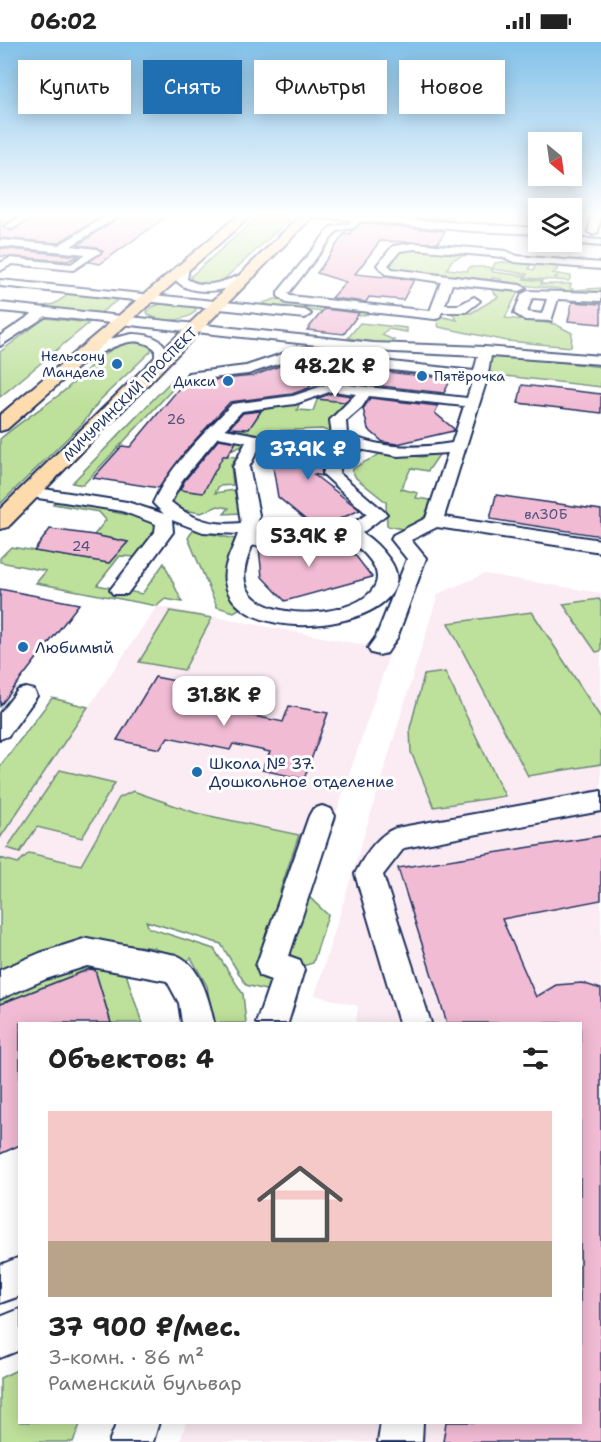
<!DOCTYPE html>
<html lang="ru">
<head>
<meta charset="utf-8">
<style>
	body { margin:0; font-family:"Shantell Sans",sans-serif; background:#f6f6f6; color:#222; height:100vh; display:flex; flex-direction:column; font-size:22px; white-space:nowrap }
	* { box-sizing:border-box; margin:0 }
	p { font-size:20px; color:#767676 }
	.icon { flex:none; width:33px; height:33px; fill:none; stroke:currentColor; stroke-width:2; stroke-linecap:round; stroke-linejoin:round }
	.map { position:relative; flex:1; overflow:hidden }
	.side { position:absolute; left:18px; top:980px; width:564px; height:402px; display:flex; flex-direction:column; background:#fff; border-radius:0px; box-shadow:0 3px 15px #0003 }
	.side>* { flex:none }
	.top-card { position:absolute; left:18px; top:18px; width:566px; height:54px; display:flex; gap:12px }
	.needle { width:39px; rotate:151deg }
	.tools { position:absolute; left:528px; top:90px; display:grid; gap:12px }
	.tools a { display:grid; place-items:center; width:54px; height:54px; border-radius:0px; background:#fff; box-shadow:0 3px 15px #0003; font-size:30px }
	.price { position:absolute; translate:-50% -51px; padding:0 14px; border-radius:12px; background:#fff; color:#222; font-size:20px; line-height:39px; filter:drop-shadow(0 2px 3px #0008) }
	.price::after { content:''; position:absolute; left:50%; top:36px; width:18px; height:14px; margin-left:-9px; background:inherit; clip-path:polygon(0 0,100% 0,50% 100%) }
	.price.selected { background:#1f6fb2; color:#fff }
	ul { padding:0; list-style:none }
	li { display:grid; align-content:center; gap:12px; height:318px; padding:0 30px }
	li span { display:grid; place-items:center; height:186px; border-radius:0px; color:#555 }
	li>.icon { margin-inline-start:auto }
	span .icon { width:108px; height:108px; fill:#fffc; stroke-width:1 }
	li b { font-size:26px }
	h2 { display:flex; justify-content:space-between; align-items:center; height:72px; padding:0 30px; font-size:26px }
	.tag { padding:0 21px; border-radius:0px; background:#fff; box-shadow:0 3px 15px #0003; font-size:21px; line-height:54px }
	.tag.selected { background:#1f6fb2; color:#fff }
	.status { display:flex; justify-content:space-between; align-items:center; height:42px; padding:0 30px; background:#fff; direction:ltr }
	.status svg { height:16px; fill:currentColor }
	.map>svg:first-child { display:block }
	.built { fill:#fbebf2 }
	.green { fill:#bde09a; stroke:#6c887c; stroke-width:1.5 }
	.building { fill:#f1bbd4; stroke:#1b2f5e; stroke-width:1.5 }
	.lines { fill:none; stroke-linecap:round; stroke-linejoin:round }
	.minor-casing { stroke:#1b2f5e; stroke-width:4 }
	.major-casing { stroke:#1b2f5e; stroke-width:4 }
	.minor { fill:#fff; fill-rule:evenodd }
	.major { fill:#fedbac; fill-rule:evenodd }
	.poi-dot { fill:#1f6fb2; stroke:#fff; stroke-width:2 }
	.labels { text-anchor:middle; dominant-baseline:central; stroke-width:6; stroke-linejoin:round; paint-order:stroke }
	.far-poi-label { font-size:14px; fill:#1b2f5e; stroke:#fff; text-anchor:end }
	.far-street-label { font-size:14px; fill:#1b2f5e; stroke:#fff }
	.number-label { font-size:14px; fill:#50527c }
	.poi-label { font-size:16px; fill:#1b2f5e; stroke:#fff; text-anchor:start }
</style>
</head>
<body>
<div class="status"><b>06:02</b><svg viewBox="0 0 49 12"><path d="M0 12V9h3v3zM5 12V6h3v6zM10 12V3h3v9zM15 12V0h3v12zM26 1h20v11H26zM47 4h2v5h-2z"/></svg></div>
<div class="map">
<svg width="601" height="1400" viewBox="0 0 601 1400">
	<rect width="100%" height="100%" fill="#fff"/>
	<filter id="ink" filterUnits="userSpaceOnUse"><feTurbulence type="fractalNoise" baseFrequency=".0167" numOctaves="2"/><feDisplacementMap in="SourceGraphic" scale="12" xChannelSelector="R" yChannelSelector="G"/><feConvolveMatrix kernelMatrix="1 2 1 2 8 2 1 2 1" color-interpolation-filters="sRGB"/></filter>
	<g filter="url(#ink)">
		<path class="built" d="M484,532L601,551V1400H180L186,1380H580V981H356L358,964L315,953L438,552Z
			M157,564L391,608L295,894L0,816V796Z"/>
		<path class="green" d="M262,171H297L222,239L205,242L191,238V234Z
			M412,207L473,211L471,213L462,214L452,218L447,227L467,229L470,225H490L493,230L525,234L524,237L542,239L541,242H571L570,246L575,248L601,246V255L564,252L560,247L500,241L501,237L492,236L491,240L397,231L390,225L400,209Z
			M501,220L530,222L529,227L534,228L536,222H558L557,228L553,231L571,234L569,239L556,238L557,234L553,238L526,236L527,232L492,227L495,221Z
			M491,247L518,250L505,276L555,282L572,291L571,305L507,299L439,285L435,273L457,278L451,270L471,271L498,255Z
			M64,251L120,256L99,272L39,265L54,262L66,254Z
			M275,257L362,267L369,269L368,272L359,274L269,264L263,261Z
			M163,261L190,263L196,267L195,270C183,280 162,281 149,273L147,270L152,265Z
			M45,276L89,281L0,355V310Z
			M360,281L407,286V290L388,287L382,293L394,298L386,302L348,296Z
			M133,299L142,300L152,305L151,309L100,358L83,381L0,462V397C19,381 39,368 59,353C82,336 103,304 133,299Z
			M490,315L537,317L601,325V345L497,333L486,328Z
			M184,335L83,443L72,441L174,336Z
			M331,345L365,349L332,374L338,378L340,394L322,387L272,389L256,397L220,390L241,365L295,358L299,363L297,368L313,369L320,350Z
			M210,396L238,399L244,403L231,409L214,407L211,412L236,415L231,423L233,443L219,444L215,451L234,448L241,471L224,472L229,466L218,464L201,471L178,467L172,460L175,456L165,453L190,418L200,419Z
			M382,410L422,415L441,410L428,429L411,426L401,447L418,451L416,456L431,458L420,486L408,488L387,484L386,460L356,436L352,428C362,419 373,418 382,410Z
			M60,455L117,464L113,470L165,480L137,515L120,514L97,543L142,552L164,521L182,560L165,557L157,564L36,541L46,529L0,520V516L11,505L109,521L128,500L94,493L106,478L99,470L53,462Z
			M193,488L245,499L236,519L249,561L234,570L217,565L188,496Z
			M599,557L601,560V609L596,610L563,562Z
			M170,569L212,576L184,628L139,620Z
			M532,570L601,676V722L528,734L448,581Z
			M445,630L505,754L434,765L411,710L410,686L424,633Z
			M52,656L88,665L0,796V724Z
			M60,728L115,741L82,796L37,785L20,810L7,806Z
			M133,749L196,771L299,793L280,849L308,854L328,873L313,921L289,928L281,952L246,943L221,902L146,879L149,886L214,907L243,952L246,981H213L207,944L191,916L176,927L161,924L155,906L84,898L121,916L142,981H111L94,925L0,962V816L18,821L29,811L81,823L119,756Z
			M19,1327L20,1380H81L73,1400H0V1336Z"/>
		<path class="building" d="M0,171H23L2,184L11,189L41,171H108L58,201L0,196Z
			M125,171L167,174L100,222L89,220L103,209L96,205L78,203Z
			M352,171H456L452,178Z
			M361,181L445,189L438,201L380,199L355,232L414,238L403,258L369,255L366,260L332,256L346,240L317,231L344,192L351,193V189Z
			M0,206L79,214L68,219L0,214Z
			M572,260L601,262V282L568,279Z
			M324,267L359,271L344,292L307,288Z
			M293,319L324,323L309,346L292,352L230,360L187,407L159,446L93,436L122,404L130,405L186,338L193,340L253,334Z
			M350,326L451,337L444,351L335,339Z
			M522,343L601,352V371L518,361Z
			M332,351L351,354L345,360L316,357Z
			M370,356L438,364L435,371L454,387L453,389L397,402L383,400L368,387L363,367Z
			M261,369L249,387L229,386L243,371Z
			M293,390L334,398L321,422L322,434L313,432L360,468L326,483H312L278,455L273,425L267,424Z
			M219,397L236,400L227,414H223L203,451L180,448L185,438Z
			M496,453L601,468V494L490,477Z
			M50,487L94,493L128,500L109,521L34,509Z
			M328,497L352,509L372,535L285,559L262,535L259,505Z
			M0,547L79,562L0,664Z
			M155,635L196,643L190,654L248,666L245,672L283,680L289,664L328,671L304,737L262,728L270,710L233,702L230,708L168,695L160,707L117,698Z
			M601,794V858L502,877L536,955L556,943L582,941L601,947V1400H443L446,1380H580V981H447L398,826Z
			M90,927L95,928L111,981H20V1103L0,1112V962Z"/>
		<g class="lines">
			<g class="minor-casing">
				<path id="minor" d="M27,171H39L12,187L4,185Z
					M112,171H123L71,204L96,207L101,210L73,228L12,222L0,229V221L10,216L71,222L86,212L0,204V198L59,203Z
					M305,171L538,186V192L471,189L360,179L354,186L337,189L288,252L290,254L430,269L441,240L385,232L377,223L393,204L414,201L506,209L517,214L601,221V227L514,220L503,215L414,207L400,209L388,223L392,227L520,243L526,246L520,249L452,242L445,263H459L474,255L480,259L466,270H442L439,276L435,277L286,261L278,254V250L331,185L348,182L351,178L309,175L306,174Z
					M592,171H601L598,190L593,193L588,190Z
					M572,196L601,198V204L568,201L567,200H572Z
					M184,223L189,226L187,237C208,250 229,236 250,230L256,233C240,248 187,259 174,235L180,224Z
					M0,238L305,268L311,272L305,276L0,244Z
					M528,249L601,251V259L558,257L551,279L525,278L514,271L522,252ZM532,256L547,257L542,272L527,270Z
					M0,261L373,301L485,305L601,314V322L491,314L487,337L444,475L601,498V510L437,485L411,498L426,516L397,596L387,611L379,613L371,611L368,606L376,595L407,517L391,497L393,493L426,476L448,411L398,414L358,407L343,417L339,431L387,472L362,491C373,498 381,506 389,517C437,581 239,616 225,540C222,524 233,507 238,492L203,490L172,478L173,490L127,552H113L110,548L155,490L156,482L122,469L25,454L22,450L25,446L31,445L127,460L164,472L153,461C171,422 203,393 232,362L293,354L331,341L467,356L473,337L292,317L248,332L193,338L188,337L186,334L188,331L246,324L291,309L474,329L478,314L373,309L46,274L0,304V294L32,272L0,269ZM332,349L356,352L330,378L332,394L344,402L327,417L323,432L367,472L346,486L313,485L257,492L259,473L249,425L264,397L262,394L225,387L242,369L295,362ZM369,354L464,364L452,401C416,407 381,407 347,392L346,379L362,365ZM218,395L246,400L233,425L241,481C214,484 192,478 171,460L183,437ZM328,495C346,496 359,503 370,518C409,568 273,591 248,548C240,534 247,517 252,504Z
					M132,292C149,292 166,296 169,315L164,325H154L152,322L155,315V307C130,287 105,313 81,319L74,315L105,298Z
					M26,646L34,648L37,654L8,694L0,697V671L18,648Z
					M601,749V769L404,806L383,833L431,981H399L355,832C364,814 377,793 396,786Z
					M322,764L331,767L335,774L289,914L300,918L304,928L288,981H256L271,938L260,934L256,924L309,774L313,767Z
					M87,896L176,913C200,922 209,957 214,981H182L179,961L167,939L87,924L46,937L0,957V928L40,911Z
					M20,1215V1254L0,1261V1223Z
					M20,1267V1308L0,1316V1275Z
					M117,1380H159L153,1400H109Z
					M381,1380H423L422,1400H378Z"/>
			</g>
			<g class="major-casing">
				<path id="major" d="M241,171H254L7,387L0,389V373Z
					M303,171H316L8,485L0,487V467Z"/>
			</g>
			<use href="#minor" class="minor"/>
			<use href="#major" class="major"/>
		</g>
	</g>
	<linearGradient id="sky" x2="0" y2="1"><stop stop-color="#82c1e9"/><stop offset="0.47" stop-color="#fff"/><stop offset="1" stop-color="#fff" stop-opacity="0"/></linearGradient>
	<rect width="601" height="367" fill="url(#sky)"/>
	<g class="poi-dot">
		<circle cx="117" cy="322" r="6"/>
		<circle cx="422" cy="334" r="6"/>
		<circle cx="228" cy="339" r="6"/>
		<circle cx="23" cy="605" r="6"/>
		<circle cx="197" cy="730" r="6"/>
	</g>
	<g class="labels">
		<g class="far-poi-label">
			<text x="105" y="314">Нельсону<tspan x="105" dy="16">Манделе</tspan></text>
			<text x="434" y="334" text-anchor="start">Пятёрочка</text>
			<text x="216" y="339">Дикси</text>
		</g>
		<g class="far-street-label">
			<text transform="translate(130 352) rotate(-45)">МИЧУРИНСКИЙ ПРОСПЕКТ</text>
		</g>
		<g class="number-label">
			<text x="176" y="377">26</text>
			<text x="546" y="472">вл30Б</text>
			<text x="81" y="504">24</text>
		</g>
		<g class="poi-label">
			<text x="35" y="605">Любимый</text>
			<text x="209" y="721">Школа № 37.<tspan x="209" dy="18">Дошкольное отделение</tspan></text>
		</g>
	</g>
</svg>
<div class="tools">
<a><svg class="needle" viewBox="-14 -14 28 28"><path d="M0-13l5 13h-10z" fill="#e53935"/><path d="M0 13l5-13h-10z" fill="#767676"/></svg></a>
<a><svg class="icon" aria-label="layers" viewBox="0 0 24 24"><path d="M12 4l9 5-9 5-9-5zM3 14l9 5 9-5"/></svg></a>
</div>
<b class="price" style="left:335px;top:356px">48.2K ₽</b>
<b class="price selected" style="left:308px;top:439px">37.9K ₽</b>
<b class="price" style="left:309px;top:526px">53.9K ₽</b>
<b class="price" style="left:224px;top:685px">31.8K ₽</b>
<div class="top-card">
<a class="tag">Купить</a>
<a class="tag selected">Снять</a>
<a class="tag">Фильтры</a>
<a class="tag">Новое</a>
</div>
<section class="side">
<h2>Объектов: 4<svg class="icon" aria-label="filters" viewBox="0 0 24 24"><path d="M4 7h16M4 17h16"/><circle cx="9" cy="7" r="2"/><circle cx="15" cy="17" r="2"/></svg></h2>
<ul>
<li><span style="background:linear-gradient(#f6c9c9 70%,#b9a48a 0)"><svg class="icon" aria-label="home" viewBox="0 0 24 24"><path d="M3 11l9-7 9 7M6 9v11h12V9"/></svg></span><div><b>37 900 ₽/мес.</b><p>3-комн. · 86 m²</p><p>Раменский бульвар</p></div></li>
</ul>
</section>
</div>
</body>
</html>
